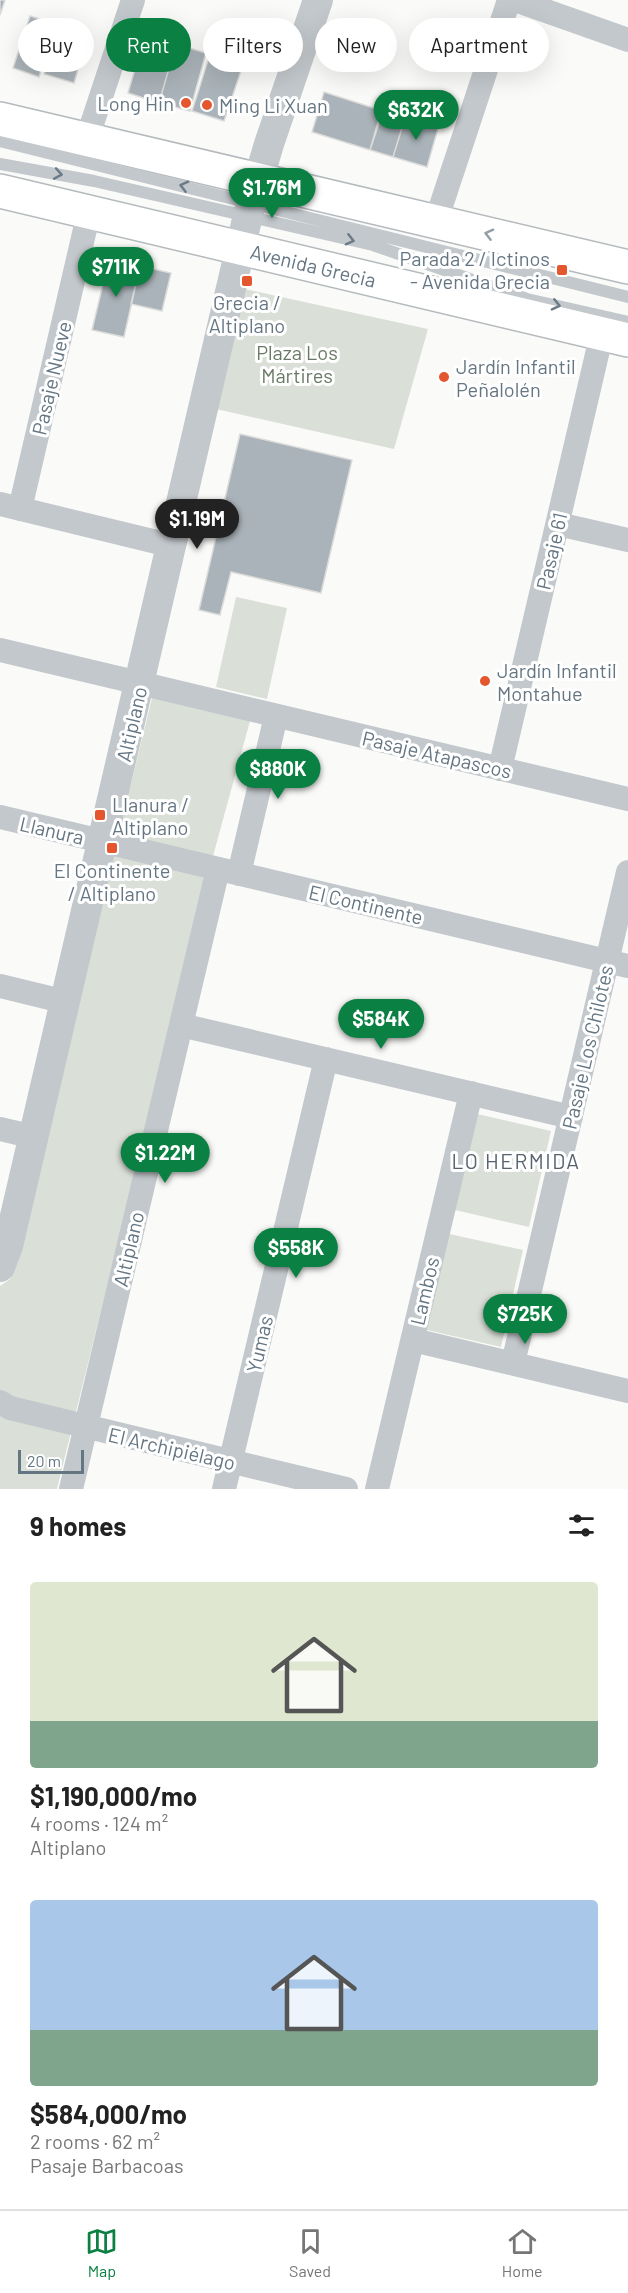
<!DOCTYPE html>
<html lang="en">
<head>
<meta charset="utf-8">
<style>
	body { margin:0; font-family:Barlow,sans-serif; background:#f2f2f2; color:#222; height:100vh; display:flex; flex-direction:column; font-size:22px; white-space:nowrap }
	* { box-sizing:border-box; margin:0 }
	p { font-size:20px; color:#767676 }
	.icon { flex:none; width:33px; height:33px; fill:none; stroke:currentColor; stroke-width:2; stroke-linecap:round; stroke-linejoin:round }
	.map { position:relative; height:1489px; overflow:hidden }
	.drawer { display:flex; flex-direction:column; background:#fff; flex:1 }
	.drawer>* { flex:none }
	.guide { position:absolute; left:18px; top:18px; width:592px; height:54px; display:flex; gap:12px }
	.scale { position:absolute; left:18px; bottom:15px; width:66px; box-sizing:border-box; padding-left:6px; border:3px solid #657683; border-top:0; font-size:16px; line-height:21px; white-space:nowrap; color:#657683; -webkit-text-stroke:4px #fff; paint-order:stroke }
	.price { position:absolute; translate:-50% -51px; padding:0 14px; border-radius:21px; background:#0b8043; color:#fff; font-size:20px; line-height:39px; filter:drop-shadow(0 2px 3px #0008) }
	.price::after { content:''; position:absolute; left:50%; top:36px; width:18px; height:14px; margin-left:-9px; background:inherit; clip-path:polygon(0 0,100% 0,50% 100%) }
	.price.active { background:#222; color:#fff }
	ul { padding:0; list-style:none }
	li { display:grid; align-content:center; gap:12px; height:318px; padding:0 30px }
	li span { display:grid; place-items:center; height:186px; border-radius:6px; color:#555 }
	li>.icon { margin-inline-start:auto }
	span .icon { width:108px; height:108px; fill:#fffc; stroke-width:1 }
	li b { font-size:26px }
	h2 { display:flex; justify-content:space-between; align-items:center; height:72px; padding:0 30px; font-size:26px }
	.tag { padding:0 21px; border-radius:27px; background:#fff; box-shadow:0 6px 24px #0002; font-size:21px; line-height:54px }
	.tag.active { background:#0b8043; color:#fff }
	.dock { display:flex; justify-content:space-around; align-items:center; height:84px; border-top:2px solid #e0e0e0; background:#fff; font-size:16px; color:#767676 }
	.dock a { display:grid; justify-items:center; gap:3px }
	.dock .active { color:#0b8043 }
	.map>svg:first-child { display:block }
	.green { fill:#dadfd7 }
	.building { fill:#aab3b9; stroke:#dcdcda; stroke-width:1.5 }
	.lines { fill:none; stroke-linecap:round; stroke-linejoin:round }
	.primary-casing { stroke:#b5babe; stroke-width:36 }
	.service { stroke:#c3c8cc; stroke-width:12 }
	.minor { stroke:#c3c8cc; stroke-width:24 }
	.tertiary { stroke:#c3c8cc; stroke-width:30 }
	.primary { stroke:#fff; stroke-width:33 }
	.oneway { stroke:#6a7a87 }
	.oneway2 { stroke:#939fa8 }
	.poi-dot { fill:#e4572e; stroke:#fff; stroke-width:2 }
	.labels { text-anchor:middle; dominant-baseline:central; stroke-width:6; stroke-linejoin:round; paint-order:stroke }
	.poi-label { font-size:20px; fill:#657683; stroke:#fff; text-anchor:start }
	.street-label { font-size:20px; fill:#657683; stroke:#fff }
	.park-label { font-size:20px; fill:#687a64; stroke:#fff }
	.neighbourhood-label { font-size:21px; letter-spacing:1.5px; fill:#57646e; stroke:#fff }
</style>
</head>
<body>
<div class="map">
<svg width="628" height="1489" viewBox="0 0 628 1489">
	<rect width="100%" height="100%" fill="#fafaf8"/>
	<path class="green" d="M245,289L428,329L394,449L216,409Z
		M236,597L287,608L267,699L216,687Z
		M152,698L250,721L210,867L57,1489H0V1286L10,1279Z
		M477,1114L551,1131L529,1227L455,1210Z
		M449,1234L523,1250L501,1347L427,1330Z"/>
	<path class="building" d="M0,0H5L0,15Z
		M30,16L56,24L39,77L13,68Z
		M145,35L176,44L159,103L128,93Z
		M56,37L85,46L74,83L44,74Z
		M176,44L206,53L190,111L159,103Z
		M209,57L242,68L224,121L192,111Z
		M324,92L383,111L370,150L312,132Z
		M382,108L406,115L393,157L370,150Z
		M406,115L439,125L427,167L393,157Z
		M109,259L140,266L124,337L92,330Z
		M140,266L171,273L162,311L131,304Z
		M240,434L352,460L321,593L231,572L220,615L199,610Z"/>
	<g class="lines">
		<g class="primary-casing">
			<g id="primary">
				<path d="M0,119L628,267"/>
				<path id="s1" d="M0,191L628,340"/>
			</g>
		</g>
		<path class="service" d="M0,141L628,297
			M0,164L94,181L373,245L527,299L628,322"/>
		<path class="minor" d="M515,0L628,40
			M87,139L133,0
			M436,221L509,0
			M0,504L173,546
			M20,509L89,212
			M558,524L628,540
			M0,650L628,799
			M500,769L602,333
			M0,817L628,966
			M239,874L276,716
			M0,986L66,1002
			M181,1025L571,1117
			M0,1129L34,1137
			M413,1340L628,1391
			M513,1363L628,872
			M0,1402L10,1408L346,1489
			M71,1489L218,869
			M224,1489L326,1059
			M377,1489L471,1093"/>
		<path class="tertiary" d="M0,1267L8,1246L248,215L269,144L318,0"/>
		<use href="#primary" class="primary"/>
	</g>
	<defs><path id="oneway-chevron" d="M-2-3.5L2.5 0L-2 3.5" fill="none" stroke-width="1.6" stroke-linecap="round" stroke-linejoin="round" transform="scale(1.5)"/></defs>
	<g class="oneway">
		<use href="#oneway-chevron" transform="translate(58 174) rotate(10)"/>
		<use href="#oneway-chevron" transform="translate(184 186) rotate(-166)"/>
		<use href="#oneway-chevron" transform="translate(350 240) rotate(14)"/>
		<use href="#oneway-chevron" transform="translate(556 305) rotate(13)"/>
	</g>
	<use class="oneway2" href="#oneway-chevron" transform="translate(489 234) rotate(-166)"/>
	<g class="poi-dot">
		<circle cx="186" cy="103" r="6"/>
		<circle cx="207" cy="105" r="6"/>
		<rect x="556" y="264" width="12" height="12" rx="3"/>
		<rect x="241" y="275" width="12" height="12" rx="3"/>
		<circle cx="444" cy="377" r="6"/>
		<circle cx="485" cy="681" r="6"/>
		<rect x="94" y="809" width="12" height="12" rx="3"/>
		<rect x="106" y="842" width="12" height="12" rx="3"/>
	</g>
	<g class="labels">
		<g class="poi-label">
			<text x="174" y="103" text-anchor="end">Long Hin</text>
			<text x="219" y="105">Ming Li Xuan</text>
			<text x="550" y="258" text-anchor="end">Parada 2 / Ictinos<tspan x="550" dy="23">- Avenida Grecia</tspan></text>
			<text x="247" y="302" text-anchor="middle">Grecia /<tspan x="247" dy="23">Altiplano</tspan></text>
			<text x="456" y="366">Jardín Infantil<tspan x="456" dy="23">Peñalolén</tspan></text>
			<text x="497" y="670">Jardín Infantil<tspan x="497" dy="23">Montahue</tspan></text>
			<text x="112" y="804">Llanura /<tspan x="112" dy="23">Altiplano</tspan></text>
			<text x="112" y="870" text-anchor="middle">El Continente<tspan x="112" dy="23">/ Altiplano</tspan></text>
		</g>
		<g class="street-label">
			<text stroke="none"><textPath href="#s1" startOffset="322">Avenida Grecia</textPath></text>
			<text transform="translate(51 378) rotate(-77)">Pasaje Nueve</text>
			<text transform="translate(551 551) rotate(-77)">Pasaje 61</text>
			<text transform="translate(131 724) rotate(-77)">Altiplano</text>
			<text transform="translate(437 754) rotate(13)">Pasaje Atapascos</text>
			<text transform="translate(52 830) rotate(13)">Llanura</text>
			<text transform="translate(366 904) rotate(13)">El Continente</text>
			<text transform="translate(587 1047) rotate(-77)">Pasaje Los Chilotes</text>
			<text transform="translate(128 1249) rotate(-77)">Altiplano</text>
			<text transform="translate(424 1291) rotate(-77)">Lambos</text>
			<text transform="translate(259 1344) rotate(-77)">Yumas</text>
			<text transform="translate(172 1448) rotate(13)">El Archipiélago</text>
		</g>
		<g class="park-label">
			<text x="297" y="352">Plaza Los<tspan x="297" dy="23">Mártires</tspan></text>
		</g>
		<g class="neighbourhood-label">
			<text x="516" y="1160">LO HERMIDA</text>
		</g>
	</g>
</svg>
<div class="scale">20 m</div>
<b class="price" style="left:416px;top:141px">$632K</b>
<b class="price" style="left:272px;top:219px">$1.76M</b>
<b class="price" style="left:116px;top:298px">$711K</b>
<b class="price active" style="left:197px;top:550px">$1.19M</b>
<b class="price" style="left:278px;top:800px">$880K</b>
<b class="price" style="left:381px;top:1050px">$584K</b>
<b class="price" style="left:165px;top:1184px">$1.22M</b>
<b class="price" style="left:296px;top:1279px">$558K</b>
<b class="price" style="left:525px;top:1345px">$725K</b>
<div class="guide">
<a class="tag">Buy</a>
<a class="tag active">Rent</a>
<a class="tag">Filters</a>
<a class="tag">New</a>
<a class="tag">Apartment</a>
</div>
</div>
<section class="drawer">
<h2>9 homes<svg class="icon" aria-label="filters" viewBox="0 0 24 24"><path d="M4 7h16M4 17h16"/><circle cx="9" cy="7" r="2"/><circle cx="15" cy="17" r="2"/></svg></h2>
<ul>
<li><span style="background:linear-gradient(#dfe7d0 75%,#7fa58c 0)"><svg class="icon" aria-label="home" viewBox="0 0 24 24"><path d="M3 11l9-7 9 7M6 9v11h12V9"/></svg></span><div><b>$1,190,000/mo</b><p>4 rooms · 124 m²</p><p>Altiplano</p></div></li>
<li><span style="background:linear-gradient(#a9c7e8 70%,#7fa58c 0)"><svg class="icon" aria-label="home" viewBox="0 0 24 24"><path d="M3 11l9-7 9 7M6 9v11h12V9"/></svg></span><div><b>$584,000/mo</b><p>2 rooms · 62 m²</p><p>Pasaje Barbacoas</p></div></li>
</ul>
</section>
<nav class="dock">
<a class="active"><svg class="icon" aria-label="map" viewBox="0 0 24 24"><path d="M3 6l6-2 6 2 6-2v14l-6 2-6-2-6 2zM9 4v14M15 6v14"/></svg>Map</a>
<a><svg class="icon" aria-label="saved" viewBox="0 0 24 24"><path d="M7 4h10v16l-5-4-5 4z"/></svg>Saved</a>
<a><svg class="icon" aria-label="home" viewBox="0 0 24 24"><path d="M3 11l9-7 9 7M6 9v11h12V9"/></svg>Home</a>
</nav>
</body>
</html>
